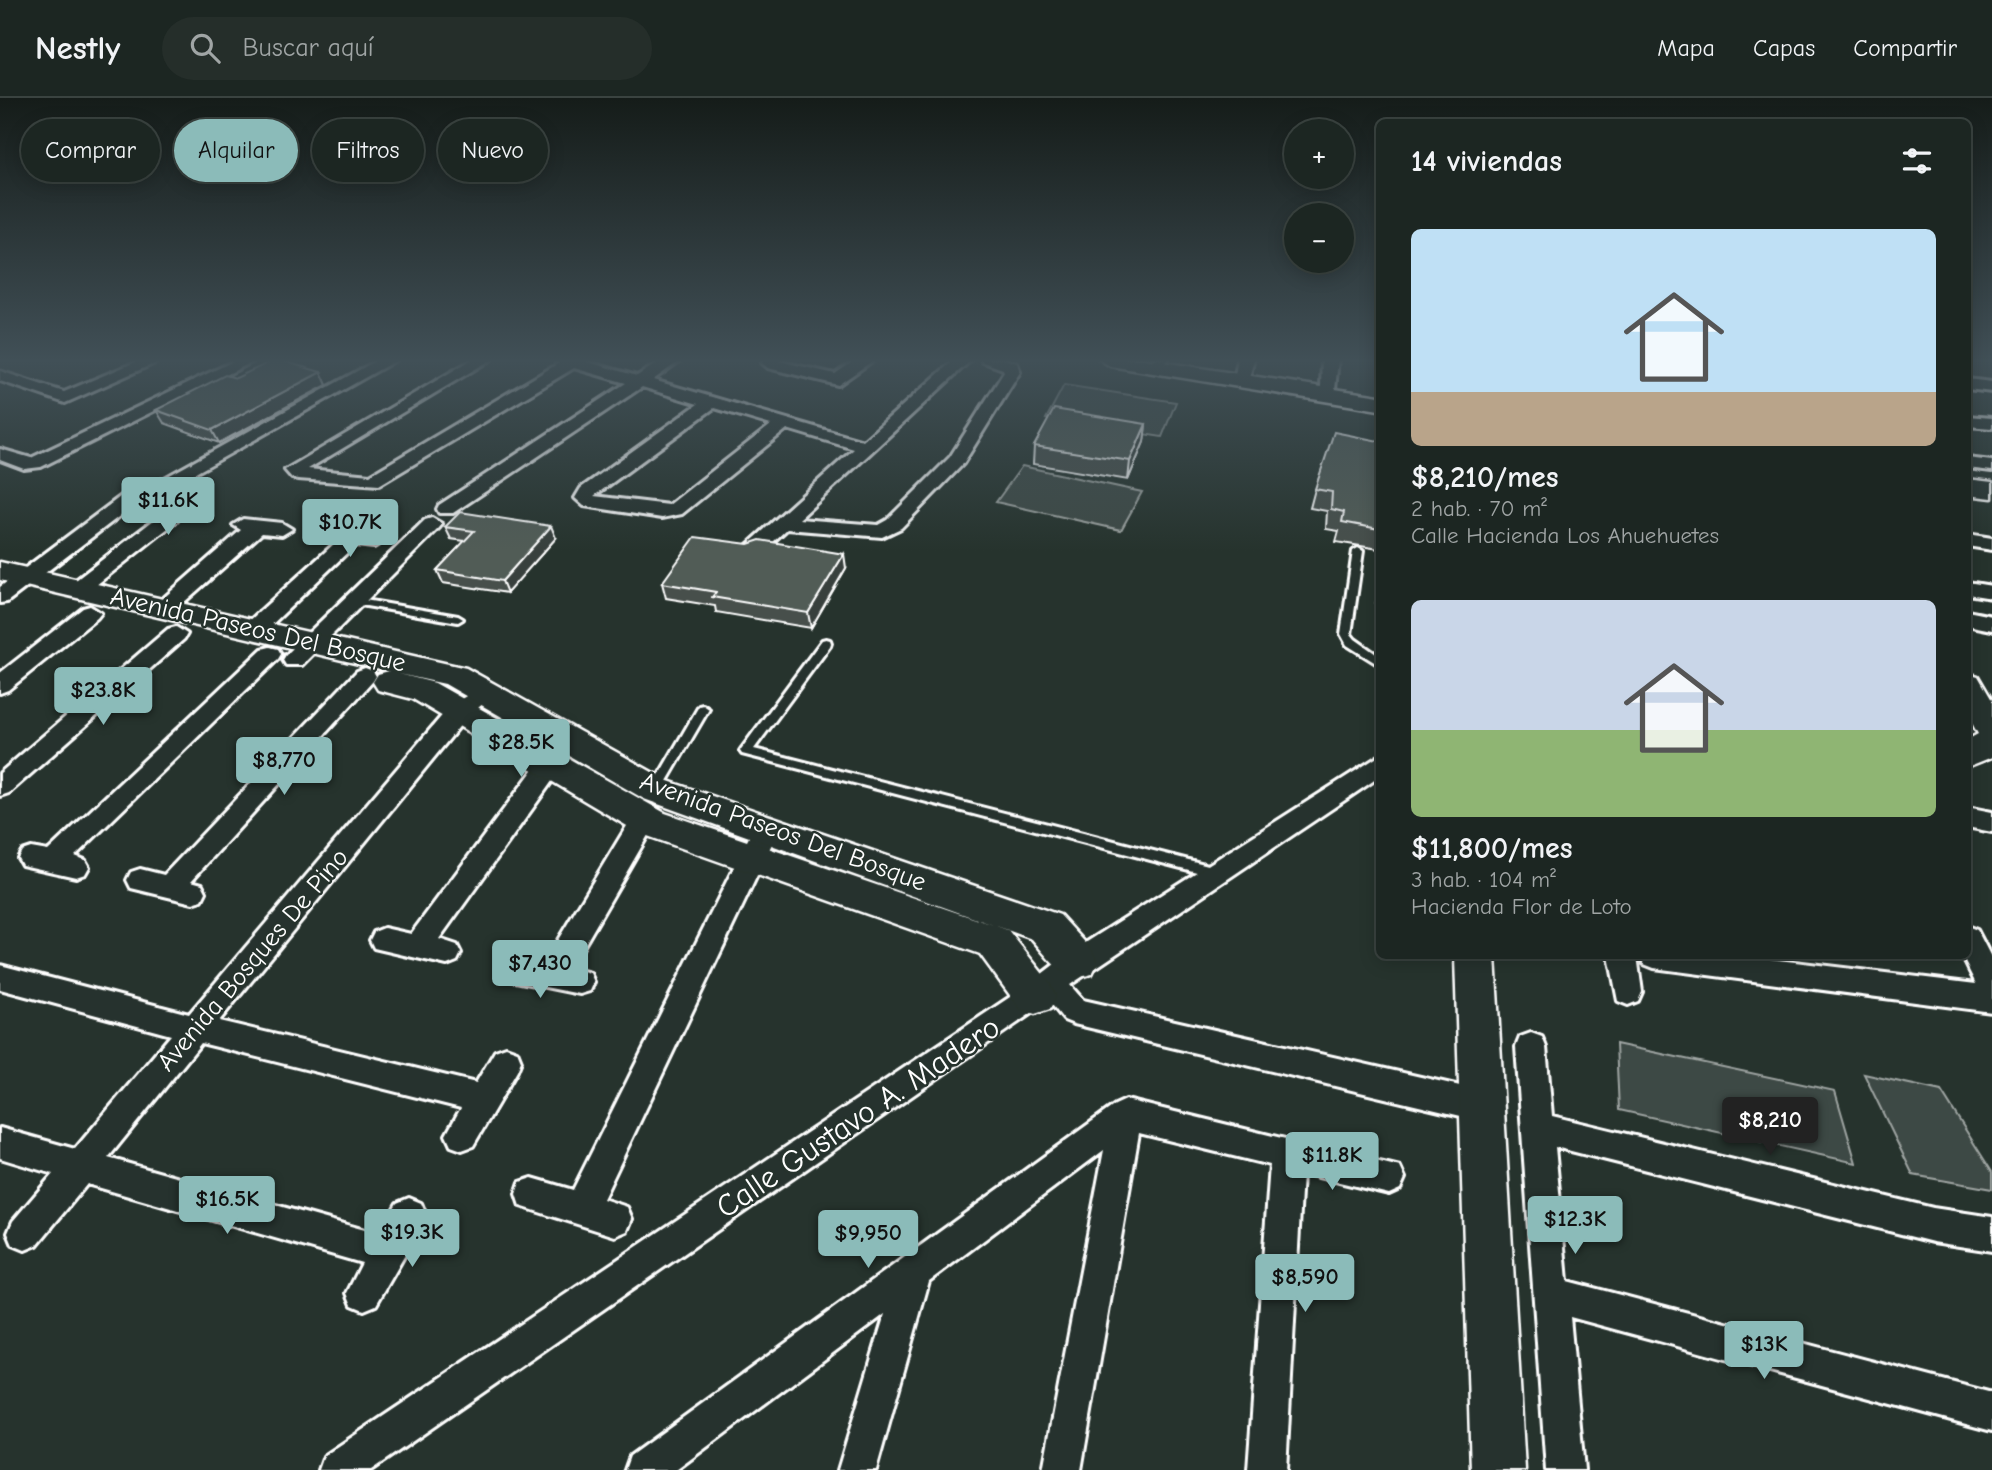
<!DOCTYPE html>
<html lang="es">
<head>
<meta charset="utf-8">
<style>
	body { margin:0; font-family:"Comic Neue",sans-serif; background:#252e2a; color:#f1f3f6; height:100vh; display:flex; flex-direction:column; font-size:26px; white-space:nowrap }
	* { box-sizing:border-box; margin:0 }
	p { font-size:23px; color:#a0a5a5 }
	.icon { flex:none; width:38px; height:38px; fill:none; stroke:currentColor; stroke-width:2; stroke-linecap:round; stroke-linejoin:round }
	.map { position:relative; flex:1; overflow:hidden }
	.drawer { position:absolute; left:1376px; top:21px; width:595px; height:840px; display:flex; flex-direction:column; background:#1c2622; border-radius:10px; box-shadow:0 4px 18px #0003,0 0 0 2px #3a4340 }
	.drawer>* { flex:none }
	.banner { position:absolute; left:21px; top:21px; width:665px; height:63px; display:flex; gap:14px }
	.controls { position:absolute; left:1284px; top:21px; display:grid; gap:14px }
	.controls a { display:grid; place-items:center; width:70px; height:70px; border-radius:50%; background:#1c2622; box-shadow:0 4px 18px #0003,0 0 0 2px #3a4340; font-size:35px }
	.price { position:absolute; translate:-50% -60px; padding:0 16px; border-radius:7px; background:#8bbbb9; color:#111; font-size:23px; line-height:46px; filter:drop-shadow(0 2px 4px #0008) }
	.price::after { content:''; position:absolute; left:50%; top:42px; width:21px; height:16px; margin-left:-10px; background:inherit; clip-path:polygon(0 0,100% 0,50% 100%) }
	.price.on { background:#222; color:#fff }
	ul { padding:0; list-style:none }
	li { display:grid; align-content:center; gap:14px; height:371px; padding:0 35px }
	li span { display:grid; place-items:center; height:217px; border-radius:10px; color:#555 }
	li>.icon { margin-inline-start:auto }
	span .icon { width:126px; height:126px; fill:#fffc; stroke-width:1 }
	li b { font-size:30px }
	h2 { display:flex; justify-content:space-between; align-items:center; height:84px; padding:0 35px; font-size:30px }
	.pill { padding:0 24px; border-radius:32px; background:#1c2622; box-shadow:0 4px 18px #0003,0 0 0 2px #3a4340; font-size:24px; line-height:63px }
	.pill.on { background:#8bbbb9; color:#111 }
	header { display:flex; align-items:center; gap:42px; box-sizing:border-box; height:98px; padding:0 35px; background:#1c2622; border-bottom:2px solid #3a4340 }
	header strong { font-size:33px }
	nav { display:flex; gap:38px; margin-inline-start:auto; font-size:24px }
	.search { width:490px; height:63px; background:#252e2a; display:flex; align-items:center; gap:18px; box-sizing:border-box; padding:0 24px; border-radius:38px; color:#a0a5a5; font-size:26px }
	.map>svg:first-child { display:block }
	.green { fill:#3e4944; stroke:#9ea4a2; stroke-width:2 }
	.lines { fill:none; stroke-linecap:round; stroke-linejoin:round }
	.lane-casing { stroke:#fff; stroke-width:6 }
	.street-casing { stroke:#fff; stroke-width:6 }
	.secondary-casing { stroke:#fff; stroke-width:5 }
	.lane { fill:#26332d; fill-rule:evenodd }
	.street { fill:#26332d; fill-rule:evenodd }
	.secondary { fill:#26332d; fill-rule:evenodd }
	.wall { fill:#464f4b; stroke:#fff; stroke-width:2 }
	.shaded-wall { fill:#39403d; stroke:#fff; stroke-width:2 }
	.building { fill:#515c57; stroke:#fff; stroke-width:2 }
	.labels { text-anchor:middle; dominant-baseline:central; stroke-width:5; stroke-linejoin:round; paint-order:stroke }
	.street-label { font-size:26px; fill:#fff; stroke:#26332d }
	.near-street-label { font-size:32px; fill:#fff; stroke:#26332d }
</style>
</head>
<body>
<header>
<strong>Nestly</strong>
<div class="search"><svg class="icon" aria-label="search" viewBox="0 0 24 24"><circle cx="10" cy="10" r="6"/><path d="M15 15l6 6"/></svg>Buscar aquí</div>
<nav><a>Mapa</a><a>Capas</a><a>Compartir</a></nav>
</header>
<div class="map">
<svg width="1992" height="1372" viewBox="0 0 1992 1372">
	<rect width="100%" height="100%" fill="#26332d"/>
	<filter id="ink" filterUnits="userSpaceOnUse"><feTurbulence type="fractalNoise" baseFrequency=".0143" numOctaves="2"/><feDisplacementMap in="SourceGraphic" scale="14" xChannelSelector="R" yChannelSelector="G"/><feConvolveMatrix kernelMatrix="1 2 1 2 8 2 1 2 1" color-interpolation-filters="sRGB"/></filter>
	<g filter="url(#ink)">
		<path class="green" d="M1064,287L1176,304L1162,339L1046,321Z
			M1022,368L1142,394L1121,432L996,404Z
			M1616,946L1835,993L1856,1065L1619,1012Z
			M1864,976L1941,993L1992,1074V1091L1913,1077Z"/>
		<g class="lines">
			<g class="lane-casing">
				<path id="lane" d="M1358,450L1363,453L1351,536L1355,541L1379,558V567L1347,547L1341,536L1353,453Z
					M353,500L458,518L463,521L458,524L349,505L348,503Z
					M826,541L830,542L831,545L830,548L754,651L1216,769L1221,770L1223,774L1221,778L1216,779L742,656L740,653L742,650L822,542Z
					M703,607L709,611L660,695H652L650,692L652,689L699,608Z"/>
			</g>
			<g class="street-casing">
				<path id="street" d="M143,261H164L65,305L0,283V273L64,294Z
					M238,261H258L41,369L24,371L0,362V351L31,360Z
					M379,261H398L174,387H162L159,383Z
					M473,261H492L308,371L370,377L559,265L553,261H578L637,278L664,261H682L653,282L863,343L955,261H972L799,421L878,427L887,422L950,359L1004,274L1003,271L983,264L981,261H1004L1017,265L1020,274L963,366L901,430L882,439L787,431L760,456L753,458L743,452L746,448L854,351L787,331L682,416L662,420L584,408L575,400L581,390L698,306L642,289L453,415H439L437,411L439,407L626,285L574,270L379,387L298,381L292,380L285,372ZM714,310L771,327L669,407L594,398Z
					M765,261H781L779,263L835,276L857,261H875L838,287L768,270L762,265Z
					M1152,261H1168V262L1160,267Z
					M1238,261H1254L1249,280H1237L1235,277Z
					M1322,261H1338L1335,292L1329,294L1321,289Z
					M1967,281L1992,284V294L1967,291Z
					M1967,318L1992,320V330L1967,328Z
					M1967,360L1992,363V373L1967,370Z
					M131,394L138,396L140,400L138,404L7,504L0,505V489L124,396Z
					M170,413L180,419L177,423L86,495H72L69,490L72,485L163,415Z
					M432,420L442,426L439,430L302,567H286L283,562L286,557L425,422Z
					M243,421L282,425L292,431L282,437L262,435L173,514H159L156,509L159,504L241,432L233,427Z
					M335,433L374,437L384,443L374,449L355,447L263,535H247L244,530L247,525L335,445L325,439Z
					M1967,436L1992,440V452L1967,448Z
					M1967,484L1992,488V500L1967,496Z
					M90,508L101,515L97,520L8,592L0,595V575L83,510Z
					M1967,513L1992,518V532L1967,527Z
					M176,529L187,536L184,541L9,695L0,698V675L168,531Z
					M270,549L278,551L281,556L278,561L75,758L85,762L89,769L85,776L76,779L22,767L18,760L22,753L31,750L48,753L262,551Z
					M365,570L373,573L376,578L373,583L191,783L202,786L206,794L202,802L193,805L131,790L127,782L131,774L140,771L164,777L357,573Z
					M485,587L493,589L496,595L467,619L219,923L476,985L495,953L506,949L517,953L521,963L517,973L473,1048L462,1052L451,1048L446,1037L461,1010L201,945L108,1060L379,1136L397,1105L409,1100L421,1105L426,1117L421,1129L376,1207L364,1212L352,1207L347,1195L362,1165L87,1086L37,1147L25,1152L13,1147L8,1135L13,1123L53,1076L0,1060V1030L75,1051L171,937L0,891V867L189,916L451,607Z
					M551,657L560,660L563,666L560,672L439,841L457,847L461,855L457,863L447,867L374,850L370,842L374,834L384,830L411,836L542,660Z
					M1379,658V679L1070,887L1083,902L1482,993L1493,998L1498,1008L1493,1018L1482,1023L1074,926L1064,922L1049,903L371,1372H319L324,1358L1025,889L1068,856Z
					M1967,709L1992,714V734L1967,729Z
					M645,710L654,713L658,720L571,870L590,875L594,884L590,893L580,896L500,880L496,871L500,862L510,859L544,865L636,713Z
					M766,721L775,724L779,731L603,1101L627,1109L632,1121L627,1133L615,1138L520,1108L516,1096L520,1084L532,1080L573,1092L753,731L757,724Z
					M1967,828L1977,832L1992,861V914L1654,870L1644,866L1640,858H1745L1976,886L1962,858H1967Z
					M1609,858H1637L1642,894L1638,903L1628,907L1618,903Z
					M1531,935L1542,939L1546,949L1552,1018L1933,1110L1992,1119V1153L1933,1144L1555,1049L1567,1183L1992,1295V1333L1570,1219L1584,1372H1546L1516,949L1520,939Z
					M1126,1002L1400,1069L1405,1080L1400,1091L1389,1096L1302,1075L1286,1372H1248L1270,1067L1139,1035L1081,1372H1043L1104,1052L929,1183L876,1372H838L885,1216L676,1372H625L630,1358L1115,1007Z"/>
			</g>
			<g class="secondary-casing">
				<path id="secondary" d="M1099,261H1144L1379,298V312L1110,268Z
					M1967,381L1992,384V400L1967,397Z
					M0,464L466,570L668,683L1060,817L1092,852L1098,864L1092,876C1063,886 1050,861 1032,841L644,701L445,586L399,576L435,585L665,715L1008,832L1050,885L1056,898L1050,911L1035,916L1020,911L980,856L639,735L413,601L378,592L373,584L378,576L389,573L0,482Z
					M1967,575L1978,578L1992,602V659L1967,669V642L1978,636L1967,616Z
					M1455,858H1495L1525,1372H1471Z"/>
			</g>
			<use href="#lane" class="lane"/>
			<use href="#street" class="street"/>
			<use href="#secondary" class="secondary"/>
		</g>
		<path class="wall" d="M321,274L327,287L219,345L164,325L156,312L236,280Z
			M1146,326L1144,344L1128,382L1033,366L1034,348Z
			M1379,343V451L1336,444L1339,433L1326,431L1327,413L1310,410L1315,391Z
			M445,429L556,440L507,495L443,485L437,472L465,443L451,441Z
			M1379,469V514L1375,513Z
			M846,470L811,530L716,514L715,508L666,500L662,485Z"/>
		<path class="shaded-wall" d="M321,274L327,287L219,345L212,332Z
			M1146,326L1144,344L1128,382L1130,363Z
			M551,428L556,440L507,495L502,483Z
			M844,456L846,470L811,530L808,515Z"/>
		<path class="building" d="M276,261L321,274L212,332L156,312L225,277L236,280Z
			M1054,311L1146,326L1130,363L1034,348Z
			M1334,334L1379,343V431L1342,424L1344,414L1331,411L1332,394L1315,391Z
			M460,414L551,428L502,483L437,472L474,433L445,429Z
			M695,439L748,446L760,442L844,456L808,515L712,499L716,494L662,485Z"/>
	</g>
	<linearGradient id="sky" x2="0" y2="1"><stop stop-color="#151c19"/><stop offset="0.58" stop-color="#415057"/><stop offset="1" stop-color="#415057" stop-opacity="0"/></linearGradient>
	<rect width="1992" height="453" fill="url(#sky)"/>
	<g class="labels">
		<g class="street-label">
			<text transform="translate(258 532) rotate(13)">Avenida Paseos Del Bosque</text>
			<text transform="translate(783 734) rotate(20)">Avenida Paseos Del Bosque</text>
			<text transform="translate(253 862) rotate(-50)">Avenida Bosques De Pino</text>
		</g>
		<g class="near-street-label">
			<text transform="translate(858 1019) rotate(-34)">Calle Gustavo A. Madero</text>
		</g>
	</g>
</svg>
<div class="controls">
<a>+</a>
<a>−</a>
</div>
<b class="price" style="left:168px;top:439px">$11.6K</b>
<b class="price" style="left:350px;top:461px">$10.7K</b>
<b class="price" style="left:103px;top:629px">$23.8K</b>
<b class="price" style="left:521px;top:681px">$28.5K</b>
<b class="price" style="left:284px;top:699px">$8,770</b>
<b class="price" style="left:540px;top:902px">$7,430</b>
<b class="price on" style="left:1770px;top:1059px">$8,210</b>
<b class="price" style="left:1332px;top:1094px">$11.8K</b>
<b class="price" style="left:227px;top:1138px">$16.5K</b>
<b class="price" style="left:1575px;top:1158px">$12.3K</b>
<b class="price" style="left:412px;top:1171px">$19.3K</b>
<b class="price" style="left:868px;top:1172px">$9,950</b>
<b class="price" style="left:1305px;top:1216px">$8,590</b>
<b class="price" style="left:1764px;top:1283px">$13K</b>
<div class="banner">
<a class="pill">Comprar</a>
<a class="pill on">Alquilar</a>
<a class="pill">Filtros</a>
<a class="pill">Nuevo</a>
</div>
<section class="drawer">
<h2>14 viviendas<svg class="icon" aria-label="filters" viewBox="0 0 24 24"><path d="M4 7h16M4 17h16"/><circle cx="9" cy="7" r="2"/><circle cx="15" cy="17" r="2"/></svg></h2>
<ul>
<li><span style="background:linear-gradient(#bfe0f5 75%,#b9a48a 0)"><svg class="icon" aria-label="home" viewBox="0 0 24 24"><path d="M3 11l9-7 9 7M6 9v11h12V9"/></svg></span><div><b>$8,210/mes</b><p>2 hab. · 70 m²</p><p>Calle Hacienda Los Ahuehuetes</p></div></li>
<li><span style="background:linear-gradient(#c9d6e8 60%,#8fb573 0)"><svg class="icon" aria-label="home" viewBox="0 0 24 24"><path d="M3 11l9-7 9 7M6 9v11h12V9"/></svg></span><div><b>$11,800/mes</b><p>3 hab. · 104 m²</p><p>Hacienda Flor de Loto</p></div></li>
</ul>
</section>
</div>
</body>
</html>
